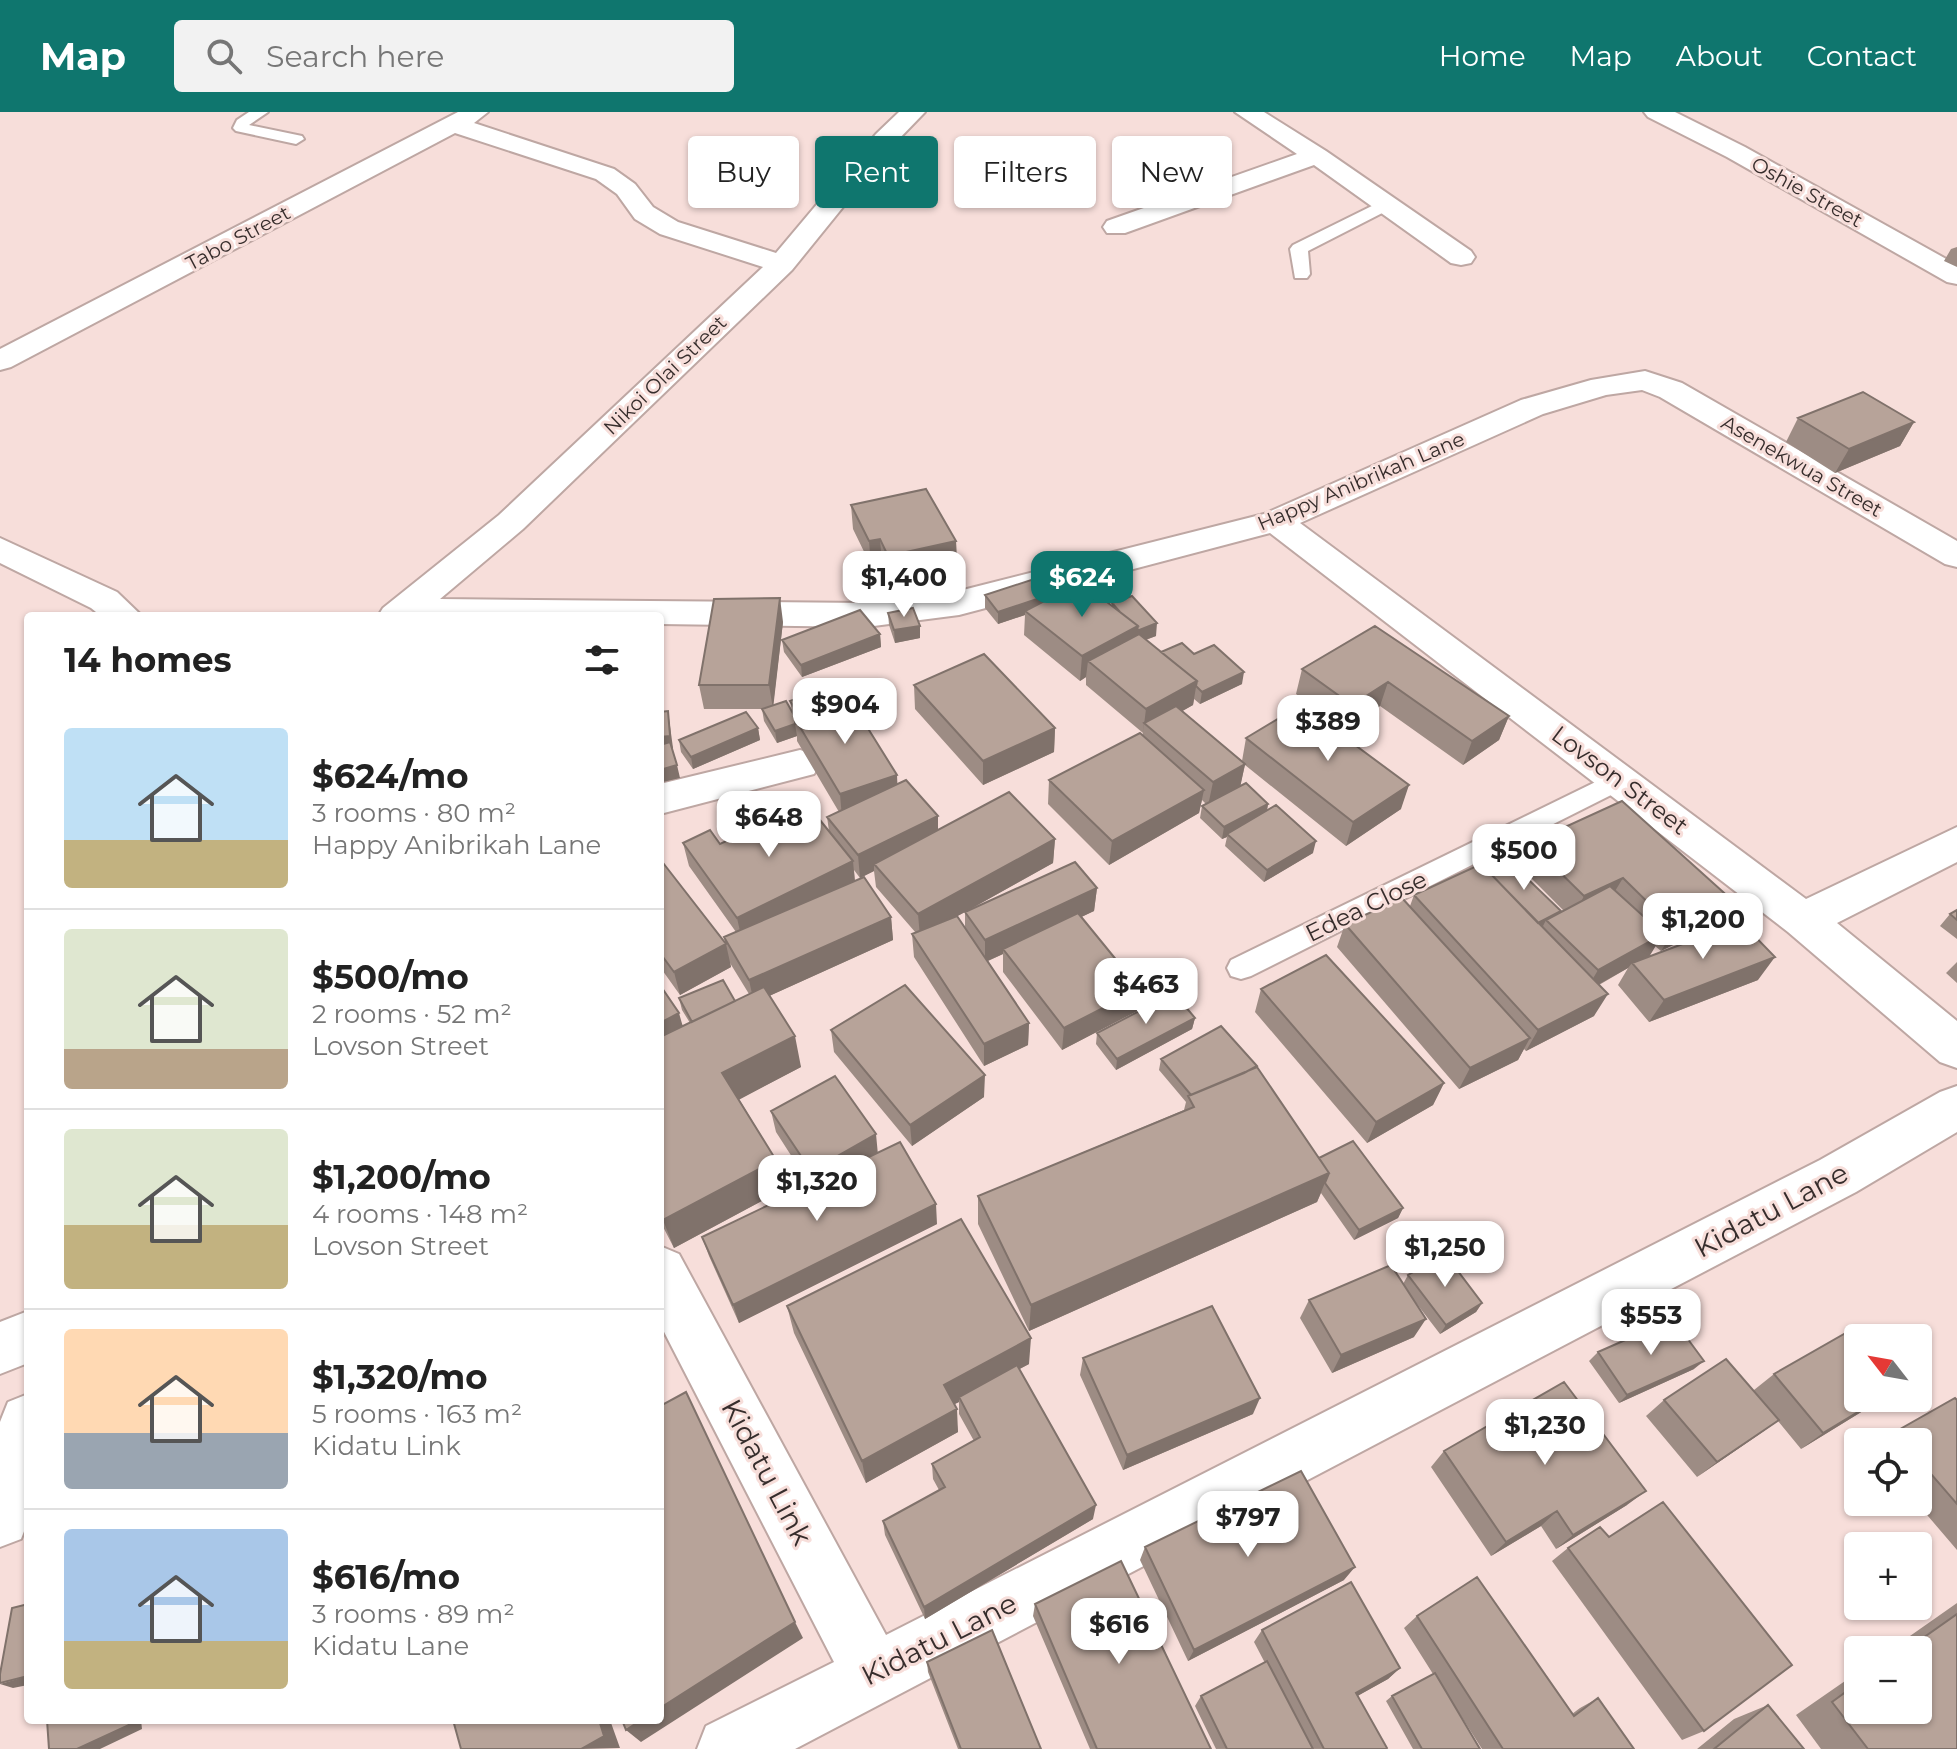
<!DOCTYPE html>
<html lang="en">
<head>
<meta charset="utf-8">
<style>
	body { margin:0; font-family:Montserrat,sans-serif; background:#f2f2f2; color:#222; height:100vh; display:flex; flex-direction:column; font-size:30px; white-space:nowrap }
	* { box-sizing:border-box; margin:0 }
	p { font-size:26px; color:#767676 }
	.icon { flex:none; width:44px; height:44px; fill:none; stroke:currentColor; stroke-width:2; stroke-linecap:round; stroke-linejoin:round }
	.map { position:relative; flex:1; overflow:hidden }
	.sheet { position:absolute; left:24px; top:500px; width:640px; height:1112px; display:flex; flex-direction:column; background:#fff; border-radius:8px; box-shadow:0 2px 6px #0004 }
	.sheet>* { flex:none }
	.top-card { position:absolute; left:688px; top:24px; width:760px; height:72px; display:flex; gap:16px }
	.needle { width:52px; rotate:301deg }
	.fabs { position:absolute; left:1844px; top:1212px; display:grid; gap:16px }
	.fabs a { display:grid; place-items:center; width:88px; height:88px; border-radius:8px; background:#fff; box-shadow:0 2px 6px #0004; font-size:40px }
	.price { position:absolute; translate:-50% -68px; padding:0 18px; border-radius:16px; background:#fff; color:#222; font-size:26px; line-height:52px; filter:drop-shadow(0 2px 4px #0008) }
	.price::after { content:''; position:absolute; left:50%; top:48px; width:24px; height:18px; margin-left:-12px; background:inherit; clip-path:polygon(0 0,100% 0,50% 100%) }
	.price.on { background:#0f766e; color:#fff }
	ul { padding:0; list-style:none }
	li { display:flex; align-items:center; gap:24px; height:200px; padding:0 40px }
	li+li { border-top:2px solid #e0e0e0 }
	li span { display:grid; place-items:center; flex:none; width:224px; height:160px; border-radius:8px; color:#555 }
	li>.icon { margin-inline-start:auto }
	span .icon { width:96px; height:96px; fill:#fffc; stroke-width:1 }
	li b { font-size:34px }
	h2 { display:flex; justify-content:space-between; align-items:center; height:96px; padding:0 40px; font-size:34px }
	.chip { padding:0 28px; border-radius:8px; background:#fff; box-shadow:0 2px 6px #0004; font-size:28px; line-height:72px }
	.chip.on { background:#0f766e; color:#fff }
	header { display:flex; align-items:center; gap:48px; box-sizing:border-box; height:112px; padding:0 40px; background:#0f766e; color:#fff }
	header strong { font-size:38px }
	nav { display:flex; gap:44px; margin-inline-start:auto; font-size:28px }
	.search { width:560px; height:72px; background:#f2f2f2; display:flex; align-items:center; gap:20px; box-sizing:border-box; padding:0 28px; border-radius:8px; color:#767676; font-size:30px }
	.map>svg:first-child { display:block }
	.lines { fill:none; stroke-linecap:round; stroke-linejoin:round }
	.service-casing { stroke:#bea7a3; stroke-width:4 }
	.minor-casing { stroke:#bea7a3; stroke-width:4 }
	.tertiary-casing { stroke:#bea7a3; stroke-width:4 }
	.service { fill:#fff; fill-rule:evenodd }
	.minor { fill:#fff; fill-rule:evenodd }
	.tertiary { fill:#fff; fill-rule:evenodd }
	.wall { fill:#9d8c84; fill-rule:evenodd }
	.shaded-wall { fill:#80726b }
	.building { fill:#b7a399; stroke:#80726b; stroke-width:2 }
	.labels { text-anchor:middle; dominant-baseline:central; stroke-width:6; stroke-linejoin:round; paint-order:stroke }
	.far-street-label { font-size:20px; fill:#362d2c; stroke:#f7deda }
	.street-label { font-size:24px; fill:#362d2c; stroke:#f7deda }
	.near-street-label { font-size:28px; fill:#362d2c; stroke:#f7deda }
</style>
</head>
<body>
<header>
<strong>Map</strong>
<div class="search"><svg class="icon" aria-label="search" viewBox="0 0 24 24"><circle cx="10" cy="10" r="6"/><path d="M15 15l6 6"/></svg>Search here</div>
<nav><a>Home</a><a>Map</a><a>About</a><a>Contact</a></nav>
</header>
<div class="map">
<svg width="1957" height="1637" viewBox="0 0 1957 1637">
	<rect width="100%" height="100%" fill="#f7deda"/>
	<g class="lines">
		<g class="service-casing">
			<path id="service" d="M249,0H268L249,13L302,24L304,27L296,32L236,19L233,16L237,8Z
				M1386,87L1394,92L1392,96L1308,139L1310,162L1307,166H1295L1290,137L1293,133Z
				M1620,658L1629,660L1633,667L1629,674L1251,864L1241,867L1231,864L1227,856L1231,848Z"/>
		</g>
		<g class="minor-casing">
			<path id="minor" d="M458,0H488L474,11L614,57L635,72L653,95L678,110L776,141L876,22L899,0H925L894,32L792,158L523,417L440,487L866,491L959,479L1264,402L1521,288L1591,268L1645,259L1682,271L1957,429V455L1945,452L1660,285L1642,278L1606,283L1543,302L1300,411L1806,787L1957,715V750L1837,811L1957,909V956L1940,950L1788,820L1270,421L959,503L866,515L660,512V504H378L383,496L499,403L763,155L660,122L635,107L617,82L596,67L455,21L11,255L0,258V237Z
				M1235,0H1264L1326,39L1471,139L1475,145L1471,151L1461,153L1451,151L1314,53L1125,121H1107L1103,115L1107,109L1297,42Z
				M1644,0H1675L1745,35L1957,153V172L1947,170L1727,45L1648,5Z
				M800,638L814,642L820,652L814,662L660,702V672Z
				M1957,974V1020L1856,1080L795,1637H697L706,1614L834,1550L660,1212V1134L679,1142L886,1523L1820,1048L1940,980Z
				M28,1199V1251L0,1262V1210Z"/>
		</g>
		<g class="tertiary-casing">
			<path id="tertiary" d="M0,426L117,480L142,504H101L91,496L0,451Z
				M28,1282V1409L21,1427L0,1435V1310L8,1290Z"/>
		</g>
		<use href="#service" class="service"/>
		<use href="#minor" class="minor"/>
		<use href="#tertiary" class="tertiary"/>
	</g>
	<path class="wall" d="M1957,135V155L1944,149L1951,137Z
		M1798,306L1914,310L1900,334L1835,361L1786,330Z
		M851,393L956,429L957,454L890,468L882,451L871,454L853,417Z
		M1070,476L1112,494V491L1156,524L1146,528L1161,540L1194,542L1242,572L1200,592L1194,587L1193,593L1182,599L1242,649L1246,626L1401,697L1346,734L1245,653L1240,674L1268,692L1267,698L1313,741L1264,770L1225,734L1227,725L1222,727L1200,706L1202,694L1206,692L1202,688L1199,701L1109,753L1048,692L1049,668L1142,623L1143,621L1086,573V565L1080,569L1024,523L1025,503L998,512L985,496V483Z
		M888,501L920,514V526L895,531L889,513Z
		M783,510L773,593L792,599L790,589L839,590L897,663V672L938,704V718L1055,727L1053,751L969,798L1097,776L1094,799L1081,805L1137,899L1062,938L1003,860V842L988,849L1029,911L1028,933L984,954L914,845L912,822L916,821L876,775L874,759L860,766L854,758L855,769L891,805L893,828L769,884L801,955L739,987L776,1048L782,1078L674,1136L660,1109V873L683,914L690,911L682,898L679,886L735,889L749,882L730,851L731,855L680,883L660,855V747L725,830L724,825L736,820L689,754L683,731L720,732L829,719L827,705L839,700L797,629V624L777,631L764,609L762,597H704L699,573ZM965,800V815L957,804Z
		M1375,514L1509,604L1499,628L1463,653L1380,594L1345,617L1296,582L1302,557Z
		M880,522L881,535L802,565L784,540L782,528Z
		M914,573L1055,616L1054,640L983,673L915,597Z
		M758,616L760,628L693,657L681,640L679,628Z
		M1622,689L1717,811L1661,839L1655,834L1649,844L1758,868L1649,910L1618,873L1628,856L1599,873L1594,904L1526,939L1524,937L1518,948L1459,977L1337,835L1345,812L1410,794L1414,783L1487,758L1561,800L1564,799L1519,754L1530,731Z
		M1957,798V827L1940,814L1950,802Z
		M1957,850V871L1946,861Z
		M1261,877L1444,971L1433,993L1367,1031L1255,900Z
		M1195,906L1192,917L1116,958L1096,932L1097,921Z
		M831,918L984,985L912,1034L834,940Z
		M1161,947L1257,954L1256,956L1319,1046L1403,1096L1398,1106L1354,1128L1321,1081L1317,1090L1029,1219L978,1112V1084L1184,998L1186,990L1159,958Z
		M771,999L878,1041L937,1112L739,1211L709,1144L702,1125L810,1073L776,1020Z
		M1408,1163L1482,1191L1476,1200L1440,1222L1410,1183L1414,1225L1332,1261L1300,1206L1309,1188L1403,1172Z
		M787,1194L1029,1252L1019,1257L1093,1407L925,1507L885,1423L883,1409L939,1378L933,1367L932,1352L974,1329L959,1302V1290L954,1292L958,1320L866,1371L794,1221Z
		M1598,1240L1694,1257L1619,1291L1589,1249Z
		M1083,1246L1253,1302L1123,1358L1080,1263Z
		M1774,1262L1858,1286H1884L1801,1337L1778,1309L1697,1365L1646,1304L1664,1288L1754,1278Z
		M1957,1288V1438L1916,1390H1918V1330H1879L1895,1320Z
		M1444,1339L1627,1393L1556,1437L1541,1414L1491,1444L1431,1355Z
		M1609,1425L1704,1619L1682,1628L1552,1449L1568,1436Z
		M1145,1435L1344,1468L1188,1549L1140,1448Z
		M1957,1491V1637H1821L1796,1603L1858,1560V1598L1918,1538H1890Z
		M1035,1492L1211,1637H1090L1033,1504Z
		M1417,1504L1572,1602L1580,1596L1598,1586L1634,1637H1482L1454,1593L1480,1637H1413L1386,1589L1392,1584L1433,1562L1404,1516Z
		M1262,1518L1400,1556L1388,1567L1357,1584L1386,1637H1216L1195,1594L1201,1584L1265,1551L1254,1530Z
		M927,1550L1041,1637H958L928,1560Z
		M1768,1593L1804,1637H1697L1734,1607Z"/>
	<path class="shaded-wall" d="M1914,310L1900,334L1835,361L1849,337Z
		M880,427L882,451L871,454L869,429Z
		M956,429L957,454L890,468L888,444Z
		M1070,476L1025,499V503L998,512V500Z
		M780,486L783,510L773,597L769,573Z
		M1157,511L1156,524L1136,531L1137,519Z
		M920,514V526L895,531L894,518Z
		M1138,514L1135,538L1088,549L1086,565L1080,569L1082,544Z
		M880,522L881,535L802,565L801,553Z
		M1244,560L1242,572L1200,592L1202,580Z
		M1197,569L1193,593L1151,617L1144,611L1143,621L1146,597Z
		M1388,570L1380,594L1345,617L1352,593Z
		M668,599L673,636L660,638V625Z
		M1509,604L1499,628L1463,653L1472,629Z
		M795,612L797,624L777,631L775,619Z
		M758,616L760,628L693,657L691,645Z
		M1055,616L1054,640L983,673V649Z
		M1245,652L1240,676L1208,694L1213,670Z
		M677,653L680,666L663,670L660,658Z
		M897,663L898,686L842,706L840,682Z
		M1409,673L1401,697L1346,734L1353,710Z
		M1204,678L1199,701L1109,753L1112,729Z
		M1268,692L1266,704L1227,722V725L1222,727L1224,715Z
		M938,704V728L874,752V759L860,766L858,743Z
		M1055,727L1053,751L920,825L918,802Z
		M1316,729L1313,741L1264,770L1267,758Z
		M853,749L855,772L742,828L737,806Z
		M1623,766L1609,789L1572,807L1584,784Z
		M1097,776L1094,799L1006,841L1003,837V842L985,850V828Z
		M1732,788L1717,811L1661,839L1675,817Z
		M1561,799L1546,808L1541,818L1535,812Z
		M891,805L893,828L754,891L749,868Z
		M1663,822L1649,845L1632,851L1628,856L1585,880L1598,858Z
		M726,832L731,855L680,883L674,860Z
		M1775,845L1758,868L1649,910L1664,888Z
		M1140,877L1137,899L1062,938L1064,916Z
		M1608,882L1594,904L1526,939L1538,918Z
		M679,901L688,933L660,948V911Z
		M1195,906L1192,917L1116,958L1117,947Z
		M1029,911L1028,933L984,954V932Z
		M795,924L801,955L731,992L722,961Z
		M1530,926L1518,948L1459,977L1470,956Z
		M985,963L984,985L912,1034L910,1013Z
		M1444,971L1433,993L1367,1031L1376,1010Z
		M876,1022L878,1043L815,1079L811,1059Z
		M776,1048L782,1078L674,1136L663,1108Z
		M1329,1061L1317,1090L1029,1219L1031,1193Z
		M936,1092L937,1112L739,1211L733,1193Z
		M1403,1096L1398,1106L1354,1128L1359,1118Z
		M1482,1191L1476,1200L1440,1222L1446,1213Z
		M1426,1207L1414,1225L1332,1261L1341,1243Z
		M1031,1226L1029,1252L961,1289L959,1285V1290L945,1297L944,1273Z
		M1704,1249L1694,1257L1619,1291L1627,1283Z
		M1260,1286L1253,1302L1123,1358L1127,1343Z
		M1881,1286H1884L1801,1337L1823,1321Z
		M957,1297L958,1320L866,1371L862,1349Z
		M1779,1308L1758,1323L1697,1365L1717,1350Z
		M1646,1379L1627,1393L1556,1437L1573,1423Z
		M1096,1393L1093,1407L925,1507L924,1495Z
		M1557,1399L1541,1414L1491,1444L1506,1430Z
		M1355,1455L1344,1468L1188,1549L1194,1538Z
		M795,1510L803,1526L641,1630L626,1618L641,1608H660V1596Z
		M1400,1556L1388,1567L1345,1591L1356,1581Z
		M28,1564V1573L13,1576L0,1572Z
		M128,1608H141L142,1617L100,1637H77Z
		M599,1608H610L620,1636L581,1637Z"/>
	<path class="building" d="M1863,280L1914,310L1849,337L1798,306Z
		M926,377L956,429L888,444L880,427L869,429L851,393Z
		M1056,460L1070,476L998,500L985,483Z
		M1081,470L1138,514L1082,544L1025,499Z
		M1132,484L1157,511L1137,519L1138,514L1120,500L1112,491Z
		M780,486L769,573H699L714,487Z
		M913,496L920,514L894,518L888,501Z
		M860,498L880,522L801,553L782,528Z
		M1375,514L1509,604L1472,629L1388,570L1352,593L1302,557Z
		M1139,522L1197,569L1146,597L1088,549Z
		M1182,531L1194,542L1214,533L1244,560L1202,580L1196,574L1197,569L1161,540Z
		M984,542L1055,616L983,649L914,573Z
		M828,575L839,590L799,603L790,589Z
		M849,586L897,663L840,682L794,605Z
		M786,589L795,605V612L775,619L762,597Z
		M1301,593L1409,673L1353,710L1246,626Z
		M1176,594L1245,652L1213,670L1144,611Z
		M668,599L670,624L660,625V600Z
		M746,600L758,616L691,645L679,628Z
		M1140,621L1204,678L1112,729L1049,668Z
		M670,630L677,653L660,658V633Z
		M906,668L938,704L858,743L827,705Z
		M1246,671L1268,692L1224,715L1202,694Z
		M1009,680L1055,727L918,802L874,752Z
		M1622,689L1732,788L1675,817L1623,766L1584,784L1530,731Z
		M807,692L853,749L737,806L683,731L710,718L720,732Z
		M1276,693L1316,729L1267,758L1227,722Z
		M660,747L726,832L674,860L660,841Z
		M1508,748L1561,799L1538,811L1487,758Z
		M1075,750L1097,776L985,828L965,800Z
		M1481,752L1608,882L1538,918L1414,783Z
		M864,765L891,805L749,868L724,825Z
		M1610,774L1663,822L1598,858L1546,808Z
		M1402,786L1530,926L1470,956L1345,812Z
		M1957,798V808L1950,802Z
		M1078,801L1140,877L1064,916L1003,837Z
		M957,804L1029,911L984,932L912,822Z
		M1741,810L1775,845L1664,888L1632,851Z
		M1326,843L1444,971L1376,1010L1261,877Z
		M723,868L735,889L692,910L679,886Z
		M660,873L679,901L660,911Z
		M905,873L985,963L910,1013L831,918Z
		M764,875L795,924L722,961L776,1048L663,1108L660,1101V925Z
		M1174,881L1195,906L1117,947L1097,921Z
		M1221,914L1257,954L1244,961L1191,983L1161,947Z
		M1257,955L1329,1061L1031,1193L978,1084L1194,995L1188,984Z
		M835,964L876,1022L811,1059L771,999Z
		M1353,1029L1403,1096L1359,1118L1325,1071L1329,1061L1319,1046Z
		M900,1030L936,1092L733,1193L702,1125Z
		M961,1107L1031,1226L944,1273L957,1297L862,1349L787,1194Z
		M1445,1142L1482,1191L1446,1213L1408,1163Z
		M1391,1153L1426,1207L1341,1243L1309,1188Z
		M1212,1194L1260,1286L1127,1343L1083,1246Z
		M1673,1207L1704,1249L1627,1283L1598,1240Z
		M1851,1218L1858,1226V1286H1881L1823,1321L1774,1262Z
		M1726,1247L1779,1308L1717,1350L1664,1288Z
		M1017,1253L1096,1393L924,1495L883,1409L945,1375L932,1352L980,1325L959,1285Z
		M1564,1270L1646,1379L1573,1423L1557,1399L1506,1430L1444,1339Z
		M686,1280L795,1510L660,1596V1294Z
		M1955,1286L1957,1288V1392L1918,1347V1330H1904L1895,1320Z
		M1301,1359L1355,1455L1194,1538L1145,1435Z
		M1663,1390L1792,1553L1704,1619L1568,1436L1600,1415L1609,1425Z
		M1121,1449L1211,1637H1097L1035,1492Z
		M1477,1465L1574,1604L1598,1586L1634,1637H1503L1417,1504Z
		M1351,1470L1400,1556L1356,1581L1387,1636L1386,1637H1324L1262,1518Z
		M28,1492V1564L0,1571V1562L12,1496Z
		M1957,1502V1637H1868L1832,1590L1858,1571V1598H1918V1538H1906Z
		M992,1518L1041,1637H961L927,1550Z
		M1267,1549L1313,1637H1227L1201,1584Z
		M1435,1561L1480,1637H1422L1392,1584Z
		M1768,1593L1804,1637H1714Z
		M47,1608H128L129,1613L77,1637H49Z
		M453,1608H599L604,1624L581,1637H461Z
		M622,1608H641L626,1618Z"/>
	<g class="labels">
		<g class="far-street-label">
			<text transform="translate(1807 80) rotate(29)">Oshie Street</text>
			<text transform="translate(238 126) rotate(-28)">Tabo Street</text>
			<text transform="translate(665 263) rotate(-44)">Nikoi Olai Street</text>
			<text transform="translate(1802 354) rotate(30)">Asenekwua Street</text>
			<text transform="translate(1361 369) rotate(-23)">Happy Anibrikah Lane</text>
		</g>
		<g class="street-label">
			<text transform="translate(1620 668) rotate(37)">Lovson Street</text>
			<text transform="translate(1366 794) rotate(-26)">Edea Close</text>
		</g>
		<g class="near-street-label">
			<text transform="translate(1771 1098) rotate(-28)">Kidatu Lane</text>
			<text transform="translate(767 1360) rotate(62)">Kidatu Link</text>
			<text transform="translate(939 1527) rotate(-27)">Kidatu Lane</text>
		</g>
	</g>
</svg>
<div class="fabs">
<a><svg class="needle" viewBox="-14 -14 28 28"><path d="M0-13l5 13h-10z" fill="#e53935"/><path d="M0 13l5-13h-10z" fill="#767676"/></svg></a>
<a><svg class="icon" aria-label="locate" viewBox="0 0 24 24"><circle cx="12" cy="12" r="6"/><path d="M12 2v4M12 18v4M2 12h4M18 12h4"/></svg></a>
<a>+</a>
<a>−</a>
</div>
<b class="price" style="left:904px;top:507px">$1,400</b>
<b class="price on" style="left:1082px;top:507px">$624</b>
<b class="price" style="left:845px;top:634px">$904</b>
<b class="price" style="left:1328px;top:651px">$389</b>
<b class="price" style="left:769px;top:747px">$648</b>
<b class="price" style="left:1524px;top:780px">$500</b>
<b class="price" style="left:1703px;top:849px">$1,200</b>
<b class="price" style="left:1146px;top:914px">$463</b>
<b class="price" style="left:817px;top:1111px">$1,320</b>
<b class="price" style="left:1445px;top:1177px">$1,250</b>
<b class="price" style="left:1651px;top:1245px">$553</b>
<b class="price" style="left:1545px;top:1355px">$1,230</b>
<b class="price" style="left:1248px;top:1447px">$797</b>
<b class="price" style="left:1119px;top:1554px">$616</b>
<div class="top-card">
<a class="chip">Buy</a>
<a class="chip on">Rent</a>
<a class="chip">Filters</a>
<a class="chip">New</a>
</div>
<section class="sheet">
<h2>14 homes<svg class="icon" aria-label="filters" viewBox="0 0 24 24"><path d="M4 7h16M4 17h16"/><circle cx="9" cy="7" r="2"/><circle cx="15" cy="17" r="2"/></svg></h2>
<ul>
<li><span style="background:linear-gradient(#bfe0f5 70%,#c2b280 0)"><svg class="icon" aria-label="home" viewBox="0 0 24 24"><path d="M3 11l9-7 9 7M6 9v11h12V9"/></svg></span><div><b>$624/mo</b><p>3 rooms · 80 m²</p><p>Happy Anibrikah Lane</p></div></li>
<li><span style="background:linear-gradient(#dfe7d0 75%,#b9a48a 0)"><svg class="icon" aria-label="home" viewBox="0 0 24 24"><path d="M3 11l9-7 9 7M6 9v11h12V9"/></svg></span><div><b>$500/mo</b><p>2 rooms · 52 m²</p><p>Lovson Street</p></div></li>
<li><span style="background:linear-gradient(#dfe7d0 60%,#c2b280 0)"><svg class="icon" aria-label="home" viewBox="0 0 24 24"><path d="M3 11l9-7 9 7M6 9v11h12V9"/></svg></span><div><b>$1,200/mo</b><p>4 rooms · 148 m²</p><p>Lovson Street</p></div></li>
<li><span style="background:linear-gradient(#ffd9b3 65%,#9aa5b1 0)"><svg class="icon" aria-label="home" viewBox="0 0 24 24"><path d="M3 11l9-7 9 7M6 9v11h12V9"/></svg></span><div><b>$1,320/mo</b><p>5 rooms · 163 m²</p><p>Kidatu Link</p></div></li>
<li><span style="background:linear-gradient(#a9c7e8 70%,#c2b280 0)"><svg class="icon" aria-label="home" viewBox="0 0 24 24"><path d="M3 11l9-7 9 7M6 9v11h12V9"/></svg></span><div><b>$616/mo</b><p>3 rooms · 89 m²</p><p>Kidatu Lane</p></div></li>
</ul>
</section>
</div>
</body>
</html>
